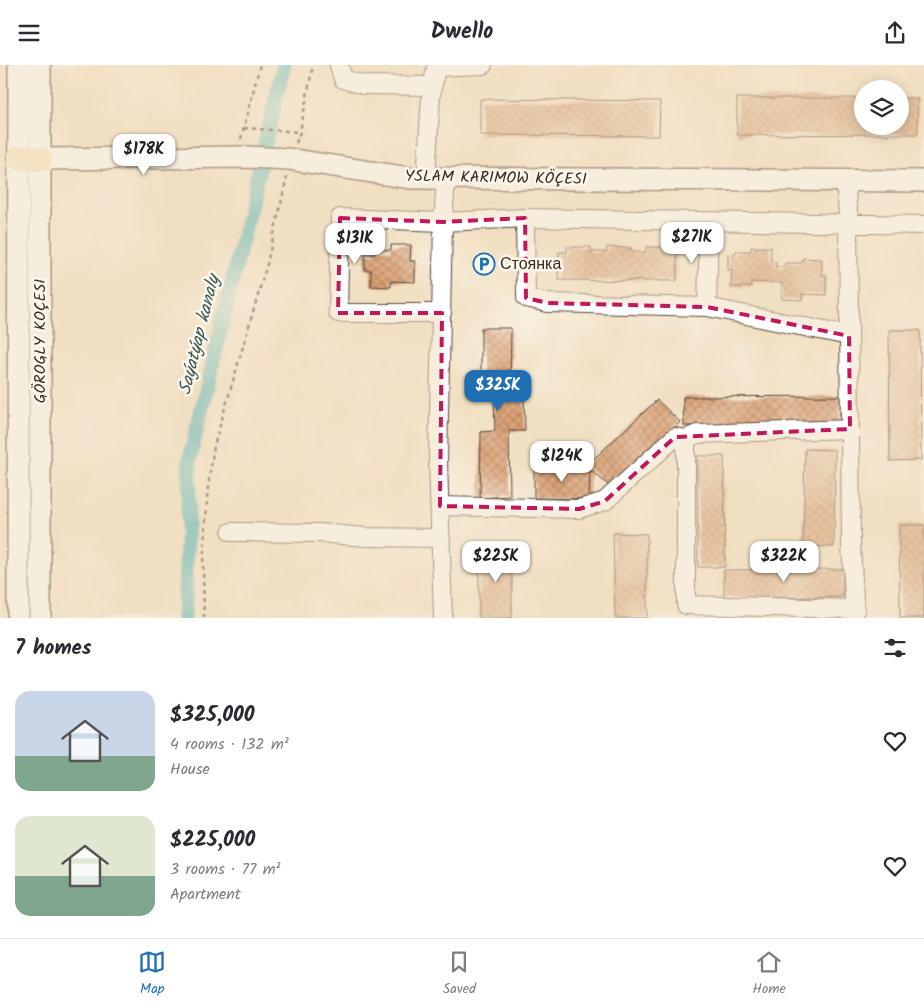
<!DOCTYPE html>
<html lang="en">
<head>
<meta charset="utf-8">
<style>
	body { margin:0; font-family:Kalam,sans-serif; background:#f2f2f3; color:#2b2b33; height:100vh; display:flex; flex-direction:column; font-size:19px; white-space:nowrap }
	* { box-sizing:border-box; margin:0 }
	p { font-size:16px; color:#7c7c81 }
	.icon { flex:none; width:28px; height:28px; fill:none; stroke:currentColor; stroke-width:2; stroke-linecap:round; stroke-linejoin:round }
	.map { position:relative; height:553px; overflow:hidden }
	.drawer { display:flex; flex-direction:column; background:#fff; flex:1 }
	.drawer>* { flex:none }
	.controls { position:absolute; left:854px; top:15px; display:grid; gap:10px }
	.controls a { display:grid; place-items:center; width:55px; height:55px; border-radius:50%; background:#fff; box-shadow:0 2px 12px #0003; font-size:25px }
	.price { position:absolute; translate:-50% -42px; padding:0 11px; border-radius:10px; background:#fff; color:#222; font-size:16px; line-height:32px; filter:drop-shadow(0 1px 2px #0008) }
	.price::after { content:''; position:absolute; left:50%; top:30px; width:15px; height:11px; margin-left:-8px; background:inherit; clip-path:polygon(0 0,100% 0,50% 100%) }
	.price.current { background:#1f6fb2; color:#fff }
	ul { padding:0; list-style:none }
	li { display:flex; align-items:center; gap:15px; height:125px; padding:0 15px }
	li span { display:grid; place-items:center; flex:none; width:140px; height:100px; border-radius:15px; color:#555 }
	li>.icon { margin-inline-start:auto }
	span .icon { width:60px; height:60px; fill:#fffc; stroke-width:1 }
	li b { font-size:21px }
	h2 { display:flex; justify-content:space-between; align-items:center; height:60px; padding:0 15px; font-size:21px }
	header { display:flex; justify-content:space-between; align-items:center; height:65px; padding:0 15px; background:#fff; font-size:22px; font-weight:600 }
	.menu { display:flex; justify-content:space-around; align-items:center; height:70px; border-top:1px solid #e1e1e2; background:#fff; font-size:14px; color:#7c7c81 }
	.menu a { display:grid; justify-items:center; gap:2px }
	.menu .current { color:#1f6fb2 }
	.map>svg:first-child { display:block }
	.built { fill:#deceb1 }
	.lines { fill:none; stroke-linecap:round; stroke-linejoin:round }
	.canal { stroke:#41b1ba; stroke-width:15 }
	.building { fill:url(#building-cross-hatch) }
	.minor-casing { stroke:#564536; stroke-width:20 }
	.tertiary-casing { stroke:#564536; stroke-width:24 }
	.secondary-casing { stroke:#564536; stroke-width:26 }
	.path { stroke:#564536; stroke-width:2.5; stroke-dasharray:4 4; stroke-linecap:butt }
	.minor { stroke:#fff; stroke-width:18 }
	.tertiary { stroke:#fff; stroke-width:21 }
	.secondary { stroke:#f7e8c3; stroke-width:24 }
	.marked { fill:none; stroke:#c2185b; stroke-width:4; stroke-dasharray:10 6; stroke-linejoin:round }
	.labels { text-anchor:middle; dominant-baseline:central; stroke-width:5; stroke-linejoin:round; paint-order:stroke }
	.street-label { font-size:16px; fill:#3b2a1e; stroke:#fbf7ec }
	.poi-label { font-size:16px; fill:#3b2a1e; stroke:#fbf7ec; text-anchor:start }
	.water-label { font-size:18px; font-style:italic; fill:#3d5955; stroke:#fbf7ec }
</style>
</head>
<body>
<header><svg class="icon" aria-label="menu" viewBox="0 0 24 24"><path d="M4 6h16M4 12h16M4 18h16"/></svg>Dwello<svg class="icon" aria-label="share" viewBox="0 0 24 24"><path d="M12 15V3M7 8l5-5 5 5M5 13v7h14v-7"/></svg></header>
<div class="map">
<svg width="924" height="553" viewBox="0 0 924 553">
	<defs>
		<pattern id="building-cross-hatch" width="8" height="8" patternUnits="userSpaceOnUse" patternTransform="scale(1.25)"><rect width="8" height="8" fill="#dda276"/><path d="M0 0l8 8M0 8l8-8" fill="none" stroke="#b48460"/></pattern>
	</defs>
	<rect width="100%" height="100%" fill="#fbf7ec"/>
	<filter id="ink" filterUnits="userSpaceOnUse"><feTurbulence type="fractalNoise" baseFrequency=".02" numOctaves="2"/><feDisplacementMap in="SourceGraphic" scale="10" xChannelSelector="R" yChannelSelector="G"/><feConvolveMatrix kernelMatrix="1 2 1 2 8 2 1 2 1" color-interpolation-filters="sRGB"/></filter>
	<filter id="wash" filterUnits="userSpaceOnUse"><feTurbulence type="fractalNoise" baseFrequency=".0096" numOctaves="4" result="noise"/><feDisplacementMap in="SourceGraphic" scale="20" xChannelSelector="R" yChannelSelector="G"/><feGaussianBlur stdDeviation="1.12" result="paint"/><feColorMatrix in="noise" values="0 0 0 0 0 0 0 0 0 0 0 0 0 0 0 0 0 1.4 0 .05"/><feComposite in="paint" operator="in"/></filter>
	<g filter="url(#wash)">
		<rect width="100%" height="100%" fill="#f1dfc1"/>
		<path class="built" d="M677,550L799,553H677Z"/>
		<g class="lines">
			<path class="canal" d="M184,553L190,393L284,0"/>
		</g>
		<g id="blocks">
			<path class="building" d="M737,33H862V61H900V33H917L918,69L737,70Z
				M480,34L660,36L659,71L480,70Z
				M391,180H411L410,196H415V217L391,216V222L371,221V205H365V189H375V185H391Z
				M567,182H591V187H607V182L631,183V187H646V182H670V187H677V216L558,215L559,187H567Z
				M751,182H771V197H776L775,202H785V198H802L803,193L822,194V210H826V230L802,229V235L782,234V218L751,217V222H731L732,205H728V189L735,190L736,186H751Z
				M481,263H511L510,331H524L525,366H509L510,431L480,433L481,367L495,366L494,330H481Z
				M889,265H920L921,395L890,396Z
				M840,331V359L684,361L683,332Z
				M657,335L680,357L613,424L586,401Z
				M805,384L835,385L834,482L803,481Z
				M697,391H724L725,502H698Z
				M534,403L590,404L589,434L534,433Z
				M899,460H924V553H900Z
				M613,468L647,469V553H615Z
				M479,482H512V553H479Z
				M843,504V532L724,533V505Z"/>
		</g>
	</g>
	<g filter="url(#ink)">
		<use href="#blocks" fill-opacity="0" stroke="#564536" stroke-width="1"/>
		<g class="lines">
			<g class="minor-casing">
				<path id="minor" d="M339,0L343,14L364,20L432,21
					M426,113L431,30L436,2L483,0
					M845,116L848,148L851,479L855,553
					M525,153L924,160
					M707,242L709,157
					M442,248H338L340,153L443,157L525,153L526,233L548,238L707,242L849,271
					M850,364L697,369L686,374V540L855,544
					M440,441L579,444L605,436L675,372L686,374
					M231,467L319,468L366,472L441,473
					M443,553L438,396L443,157L446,114"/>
			</g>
			<g class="tertiary-casing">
				<path id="tertiary" d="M40,94L246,92L288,94L410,113L924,116
					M18,553L19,0
					M40,553V0"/>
			</g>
			<g class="secondary-casing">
				<path id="secondary" d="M19,93L40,94"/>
			</g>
			<path class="path" d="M244,63L300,67
				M241,74L260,0
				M296,78L300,67L313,0
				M204,553L203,500L208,422L214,381L267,199L287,112"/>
			<use href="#minor" class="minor"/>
			<use href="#tertiary" class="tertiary"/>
			<use href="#secondary" class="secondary"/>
		</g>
	</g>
	<path d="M0 0H924V553H0ZM340,153L443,157L525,153L526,233L548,238L707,242L849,271L850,364L675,372L605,436L579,444L440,441L442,248H338Z" fill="#f1dfc1" fill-opacity=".55" fill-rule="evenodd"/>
	<path class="marked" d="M340,153L443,157L525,153L526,233L548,238L707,242L849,271L850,364L675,372L605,436L579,444L440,441L442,248H338Z"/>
	<defs>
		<g id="parking-ring" transform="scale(1.125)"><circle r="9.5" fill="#fbf7ec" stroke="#1f6fb2" stroke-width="1.5"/><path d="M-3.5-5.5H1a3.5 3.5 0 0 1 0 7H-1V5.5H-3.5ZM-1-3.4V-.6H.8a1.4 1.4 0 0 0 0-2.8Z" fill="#1f6fb2"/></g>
	</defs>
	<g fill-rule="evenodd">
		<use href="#parking-ring" x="484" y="199"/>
	</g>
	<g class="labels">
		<g class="street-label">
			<text transform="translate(496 113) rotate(1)">YSLAM KARIMOW KÖÇESI</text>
			<text transform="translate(40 276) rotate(-90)">GÖROGLY KOÇESI</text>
		</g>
		<g class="poi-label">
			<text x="500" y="199">Стоянка</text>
		</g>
		<g class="water-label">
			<text transform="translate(200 270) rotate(-76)">Saýatýap kanaly</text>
		</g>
	</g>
</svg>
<div class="controls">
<a><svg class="icon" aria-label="layers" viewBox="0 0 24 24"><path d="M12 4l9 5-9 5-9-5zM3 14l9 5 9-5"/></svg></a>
</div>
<b class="price" style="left:144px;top:111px">$178K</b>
<b class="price" style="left:692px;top:199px">$271K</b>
<b class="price" style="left:355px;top:200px">$131K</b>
<b class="price current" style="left:498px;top:347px">$325K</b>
<b class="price" style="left:562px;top:418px">$124K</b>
<b class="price" style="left:496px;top:518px">$225K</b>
<b class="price" style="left:784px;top:518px">$322K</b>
</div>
<section class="drawer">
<h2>7 homes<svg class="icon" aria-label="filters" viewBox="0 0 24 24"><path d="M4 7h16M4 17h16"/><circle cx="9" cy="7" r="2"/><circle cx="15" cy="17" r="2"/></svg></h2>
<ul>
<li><span style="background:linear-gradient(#c9d6e8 65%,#7fa58c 0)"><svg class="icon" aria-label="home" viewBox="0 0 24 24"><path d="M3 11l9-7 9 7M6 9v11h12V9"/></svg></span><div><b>$325,000</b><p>4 rooms · 132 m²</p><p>House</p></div><svg class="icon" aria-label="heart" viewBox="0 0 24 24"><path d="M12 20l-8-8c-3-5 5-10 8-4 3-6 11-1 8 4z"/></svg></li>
<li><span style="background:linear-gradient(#dfe7d0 60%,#7fa58c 0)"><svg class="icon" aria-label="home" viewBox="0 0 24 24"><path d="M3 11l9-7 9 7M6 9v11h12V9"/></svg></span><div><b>$225,000</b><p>3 rooms · 77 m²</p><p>Apartment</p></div><svg class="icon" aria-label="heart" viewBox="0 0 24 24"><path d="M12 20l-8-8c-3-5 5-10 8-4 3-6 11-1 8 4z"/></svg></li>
</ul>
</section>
<nav class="menu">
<a class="current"><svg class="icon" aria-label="map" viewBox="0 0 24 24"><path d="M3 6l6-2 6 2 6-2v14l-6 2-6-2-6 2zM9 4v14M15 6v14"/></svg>Map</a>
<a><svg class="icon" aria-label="saved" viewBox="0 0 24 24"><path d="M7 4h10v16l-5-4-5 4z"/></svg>Saved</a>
<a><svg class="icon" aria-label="home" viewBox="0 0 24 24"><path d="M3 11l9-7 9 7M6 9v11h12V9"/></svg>Home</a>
</nav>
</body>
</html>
